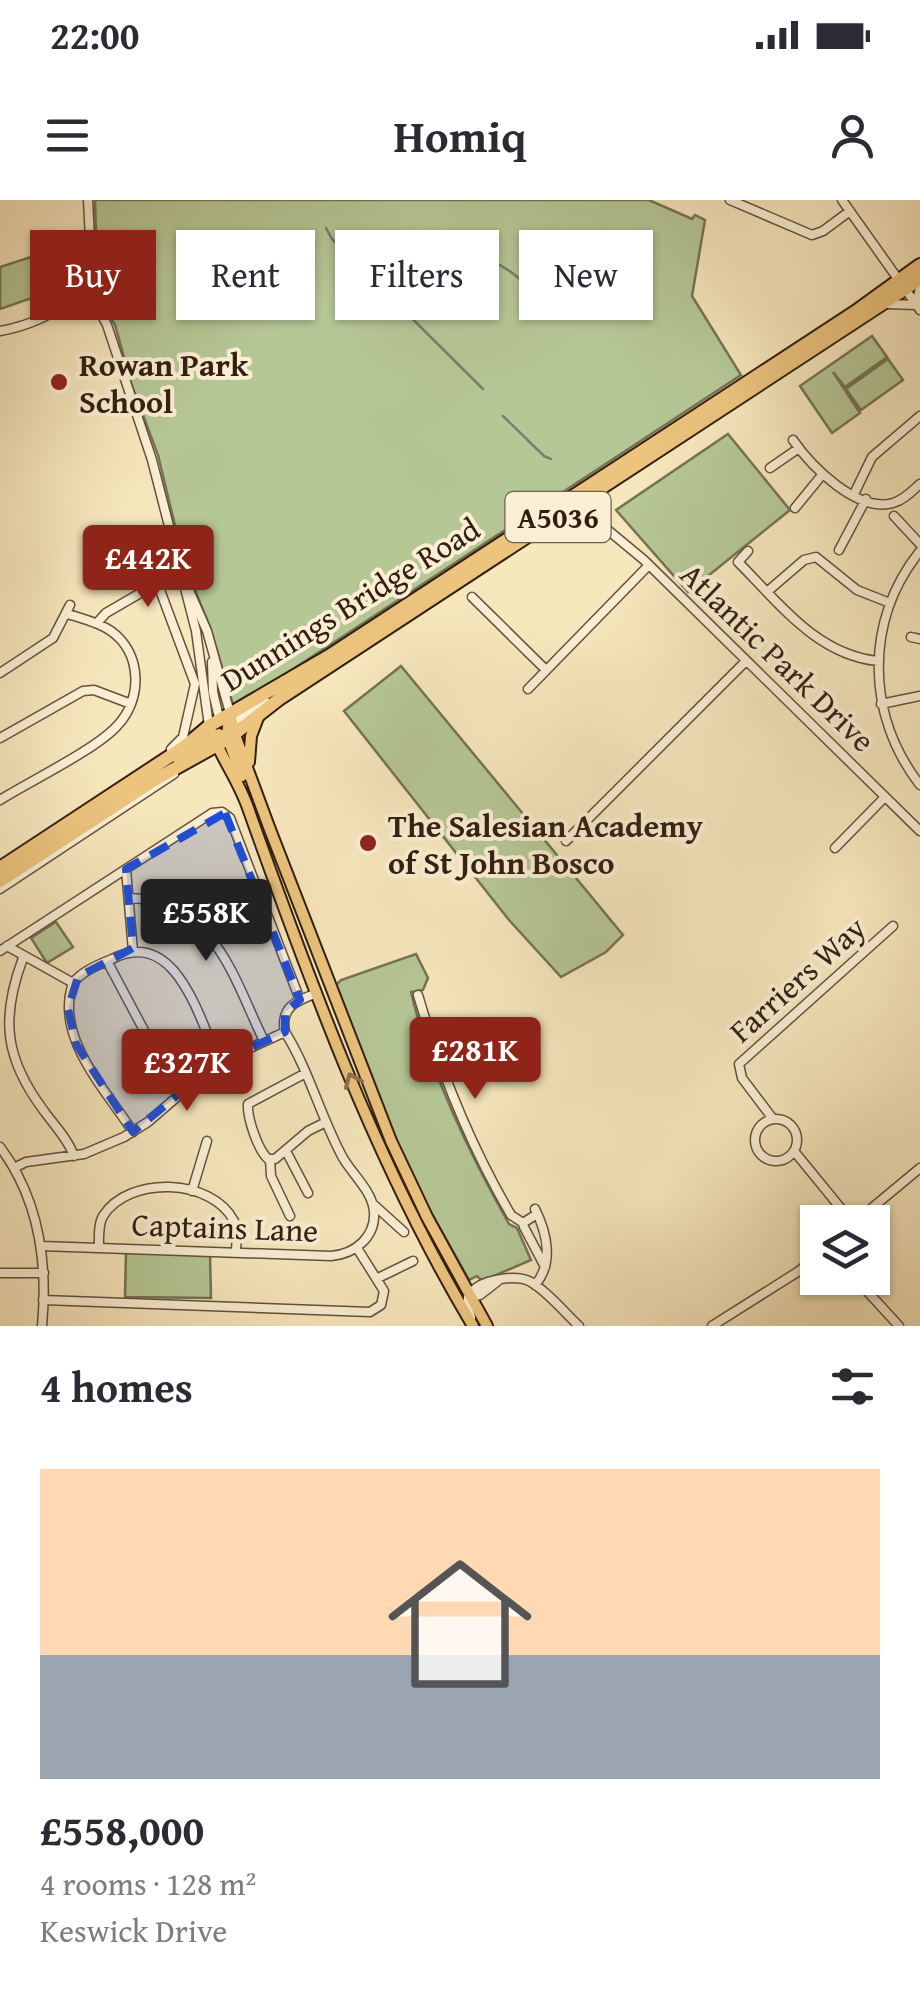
<!DOCTYPE html>
<html lang="en">
<head>
<meta charset="utf-8">
<style>
	body { margin:0; font-family:"Gentium Book Plus",serif; background:#f7f7f7; color:#2b2b33; height:100vh; display:flex; flex-direction:column; font-size:38px; white-space:nowrap }
	* { box-sizing:border-box; margin:0 }
	p { font-size:32px; color:#7c7c81 }
	.icon { flex:none; width:55px; height:55px; fill:none; stroke:currentColor; stroke-width:2; stroke-linecap:round; stroke-linejoin:round }
	.map { position:relative; height:1126px; overflow:hidden }
	.side { display:flex; flex-direction:column; background:#fff; flex:1 }
	.side>* { flex:none }
	.guide { position:absolute; left:30px; top:30px; width:860px; height:90px; display:flex; gap:20px }
	.fabs { position:absolute; left:800px; top:1005px; display:grid; gap:20px }
	.fabs a { display:grid; place-items:center; width:90px; height:90px; border-radius:0px; background:#fff; box-shadow:0 2px 8px #0004; font-size:50px }
	.price { position:absolute; translate:-50% -85px; padding:0 22px; border-radius:10px; background:#8f2418; color:#fff; font-size:32px; line-height:65px; filter:drop-shadow(0 2px 5px #0008) }
	.price::after { content:''; position:absolute; left:50%; top:60px; width:30px; height:22px; margin-left:-15px; background:inherit; clip-path:polygon(0 0,100% 0,50% 100%) }
	.price.active { background:#222; color:#fff }
	ul { padding:0; list-style:none }
	li { display:grid; align-content:center; gap:20px; height:530px; padding:0 40px }
	li span { display:grid; place-items:center; height:310px; border-radius:0px; color:#555 }
	li>.icon { margin-inline-start:auto }
	span .icon { width:180px; height:180px; fill:#fffc; stroke-width:1 }
	li b { font-size:42px }
	h2 { display:flex; justify-content:space-between; align-items:center; height:120px; padding:0 40px; font-size:42px }
	.tag { padding:0 35px; border-radius:0px; background:#fff; box-shadow:0 2px 8px #0004; font-size:35px; line-height:90px }
	.tag.active { background:#8f2418; color:#fff }
	.status { display:flex; justify-content:space-between; align-items:center; height:70px; padding:0 50px; background:#fff; direction:ltr }
	.status svg { height:28px; fill:currentColor }
	header { display:flex; justify-content:space-between; align-items:center; height:130px; padding:0 40px; background:#fff; font-size:45px; font-weight:700 }
	.map>svg:first-child { display:block }
	.green { fill:#b6c796; stroke:#747354; stroke-width:2.5 }
	.lines { fill:none; stroke-linecap:round; stroke-linejoin:round }
	.stream { stroke:#73806f; stroke-width:2.5 }
	.minor-casing { stroke:#64513d; stroke-width:11 }
	.major-casing { stroke:#331f12; stroke-width:14 }
	.highway-casing { stroke:#331f12; stroke-width:16 }
	.minor { stroke:#faefd4; stroke-width:8 }
	.major { stroke:#ecc47e; stroke-width:10 }
	.highway { stroke:#ecc47e; stroke-width:12 }
	.oneway { stroke:#907248 }
	.marked { fill:#1d4ed8; fill-opacity:0.2; stroke:#1d4ed8; stroke-width:8; stroke-dasharray:20 12; stroke-linejoin:round }
	.poi-dot { fill:#8f2418; stroke:#faefd4; stroke-width:4 }
	.labels { text-anchor:middle; dominant-baseline:central; stroke-width:8; stroke-linejoin:round; paint-order:stroke }
	.shield { fill:#faefd4; stroke:#6f5d4c; stroke-width:2.5 }
	.shield-label { font-size:30px; font-weight:bold; fill:#331f12 }
	.poi-label { font-size:32px; font-weight:bold; fill:#331f12; stroke:#faefd4; text-anchor:start }
	.street-label { font-size:32px; fill:#331f12; stroke:#faefd4 }
</style>
</head>
<body>
<div class="status"><b>22:00</b><svg viewBox="0 0 49 12"><path d="M0 12V9h3v3zM5 12V6h3v6zM10 12V3h3v9zM15 12V0h3v12zM26 1h20v11H26zM47 4h2v5h-2z"/></svg></div>
<header><svg class="icon" aria-label="menu" viewBox="0 0 24 24"><path d="M4 6h16M4 12h16M4 18h16"/></svg>Homiq<svg class="icon" aria-label="person" viewBox="0 0 24 24"><circle cx="12" cy="8" r="4"/><path d="M4 21q1-7 8-7t8 7"/></svg></header>
<div class="map">
<svg width="920" height="1126" viewBox="0 0 920 1126">
	<rect width="100%" height="100%" fill="#f7e7bd"/>
	<filter id="stains"><feTurbulence type="fractalNoise" baseFrequency=".002" numOctaves="4"/><feColorMatrix values="0 0 0 0 .2 0 0 0 0 .09 0 0 0 0 .02 0 0 0 .5 -.17"/></filter>
	<radialGradient id="worn" r=".72"><stop offset=".6" stop-color="#630" stop-opacity="0"/><stop offset="1" stop-color="#630" stop-opacity=".3"/></radialGradient>
	<path class="green" d="M95,0H649L692,19L695,15L705,20L692,96L741,175L234,508L210,427L184,363L158,255L132,186L115,125L98,97Z
		M43,53L55,90L0,109V67Z
		M872,136L887,157L845,187L833,172L860,213L832,233L800,186Z
		M888,159L903,180L861,210L846,189Z
		M728,234L790,310L688,392L616,310Z
		M401,466L623,735L606,752L561,777L509,720L344,511Z
		M195,690L205,692L214,725L211,730L194,714L174,704L175,699Z
		M56,722L73,747L47,763L31,738Z
		M416,754L428,778L423,790L411,792C430,873 469,953 509,1024L517,1028L531,1060L482,1081L477,1076L469,1080L404,964L336,785L341,780Z
		M126,1052L210,1055L211,1098L125,1097Z"/>
	<g class="lines">
		<path class="stream" d="M326,28L332,39L483,189
			M427,76C433,71 438,62 445,59C470,45 511,67 527,87
			M503,216L544,256L551,259"/>
		<g class="minor-casing">
			<path id="minor" d="M730,0L812,35L823,31L850,11
				M842,0L920,110
				M87,83L90,39L88,0
				M887,104L916,105
				M916,105L920,88
				M58,109L71,79L81,76L107,125L152,260L196,431L209,526
				M0,131C29,126 58,113 79,93
				M793,240C811,266 857,313 893,303C904,300 912,291 920,284
				M770,268L799,248
				M854,294L872,257L920,216
				M581,302L587,317L597,321L644,360L920,631
				M581,302L596,312L597,321
				M795,308L822,275
				M894,316L920,344
				M839,350L866,299
				M748,351L738,362C779,403 817,455 878,461
				M920,351C864,421 866,515 920,585
				M157,382L195,484L183,537L171,549
				M188,388L207,431L230,513
				M768,391L804,360L816,357L857,390L890,403
				M472,397L546,470
				M97,423L106,413L180,370
				M911,437L920,439
				M212,462L213,492L220,522
				M0,473L53,438L70,405
				M528,489L649,365
				M881,504L920,496
				M231,523L266,502
				M0,538L83,491L94,490L131,504
				M0,600C30,581 95,550 117,526C143,499 142,453 111,431C98,422 83,419 68,414
				M566,641L746,461
				M835,648L885,597
				M126,669L133,751
				M0,689L174,574
				M129,698C214,700 233,777 264,841
				M169,707C174,693 194,685 207,690L216,725L210,734
				M7,746L73,783
				M0,751L212,613L222,612L230,618L300,800
				M23,758C0,819 5,859 44,911C54,925 68,939 74,956
				M107,761L179,896
				M73,783C82,771 98,765 112,759C176,726 199,818 219,862
				M73,783C54,837 106,890 133,932
				M418,795C441,873 470,945 511,1015L523,1023
				M304,874L248,904C247,918 258,950 268,959H275L308,931L326,922
				M773,919L742,878L739,864L893,726
				M755 940a21 21 0 1 1 42 0a21 21 0 1 1-42 0Z
				M0,947C39,999 48,1062 42,1126
				M286,951L308,993
				M794,951L852,1022
				M270,959L271,976L290,1016
				M14,968L26,962L84,954L124,937L148,922L215,864L285,832C280,807 296,801 317,793
				M192,991L207,941
				M373,1004L404,1032
				M535,1009C547,1033 554,1063 535,1085
				M537,1014L523,1023L524,1027L545,1067
				M855,1022L920,968
				M41,1046L331,1056C355,1054 376,1037 374,1011C372,991 353,975 343,958C321,918 309,870 285,832
				M99,1047C99,1037 98,1025 103,1016C129,975 212,978 234,1021C239,1030 236,1042 236,1052
				M0,1073H44
				M378,1078L413,1061
				M855,1078L899,1126
				M468,1098L480,1095L498,1081
				M43,1100L370,1112L381,1105L384,1091L357,1048
				M471,1117C469,1110 465,1101 470,1094C480,1079 516,1074 531,1082C548,1092 564,1112 579,1126
				M712,1126L799,1071L818,1055"/>
		</g>
		<g class="major-casing">
			<path id="major" d="M230,513L235,535L269,627L391,941L427,1017L487,1126
				M229,517L227,537L242,576
				M209,526C219,555 238,579 248,608C311,785 376,964 473,1126
				M177,558L219,534
				M249,562L251,536L259,515"/>
		</g>
		<g class="highway-casing">
			<path id="highway" d="M0,668L184,547L209,526L329,456L855,112L920,65
				M0,681L156,579L228,539L279,499L920,79"/>
		</g>
		<use href="#minor" class="minor"/>
		<use href="#major" class="major"/>
		<use href="#highway" class="highway"/>
	</g>
	<defs><path id="oneway-chevron" d="M-2-3.5L2.5 0L-2 3.5" fill="none" stroke-width="1.6" stroke-linecap="round" stroke-linejoin="round" transform="scale(2.5)"/></defs>
	<use class="oneway" href="#oneway-chevron" transform="translate(352 880) rotate(-113)"/>
	<path class="marked" d="M225,613L300,800L285,812V832L215,864L133,932L76,844L68,809L78,777L133,748L126,669Z"/>
	<g class="poi-dot">
		<circle cx="59" cy="182" r="10"/>
		<circle cx="368" cy="643" r="10"/>
	</g>
	<g class="labels">
		<rect class="shield" x="505.5" y="292" width="105" height="50" rx="8"/>
		<g class="shield-label">
			<text x="558" y="317">A5036</text>
		</g>
		<g class="poi-label">
			<text x="79" y="164">Rowan Park<tspan x="79" dy="37">School</tspan></text>
			<text x="388" y="625">The Salesian Academy<tspan x="388" dy="37">of St John Bosco</tspan></text>
		</g>
		<g class="street-label">
			<text transform="translate(350 404) rotate(-32)">Dunnings Bridge Road</text>
			<text transform="translate(778 457) rotate(44)">Atlantic Park Drive</text>
			<text transform="translate(797 779) rotate(-42)">Farriers Way</text>
			<text transform="translate(225 1027) rotate(2)">Captains Lane</text>
		</g>
	</g>
	<rect width="100%" height="100%" filter="url(#stains)"/>
	<rect width="100%" height="100%" fill="url(#worn)"/>
</svg>
<div class="fabs">
<a><svg class="icon" aria-label="layers" viewBox="0 0 24 24"><path d="M12 4l9 5-9 5-9-5zM3 14l9 5 9-5"/></svg></a>
</div>
<b class="price" style="left:148px;top:410px">£442K</b>
<b class="price active" style="left:206px;top:764px">£558K</b>
<b class="price" style="left:475px;top:902px">£281K</b>
<b class="price" style="left:187px;top:914px">£327K</b>
<div class="guide">
<a class="tag active">Buy</a>
<a class="tag">Rent</a>
<a class="tag">Filters</a>
<a class="tag">New</a>
</div>
</div>
<section class="side">
<h2>4 homes<svg class="icon" aria-label="filters" viewBox="0 0 24 24"><path d="M4 7h16M4 17h16"/><circle cx="9" cy="7" r="2"/><circle cx="15" cy="17" r="2"/></svg></h2>
<ul>
<li><span style="background:linear-gradient(#ffd9b3 60%,#9aa5b1 0)"><svg class="icon" aria-label="home" viewBox="0 0 24 24"><path d="M3 11l9-7 9 7M6 9v11h12V9"/></svg></span><div><b>£558,000</b><p>4 rooms · 128 m²</p><p>Keswick Drive</p></div></li>
</ul>
</section>
</body>
</html>
